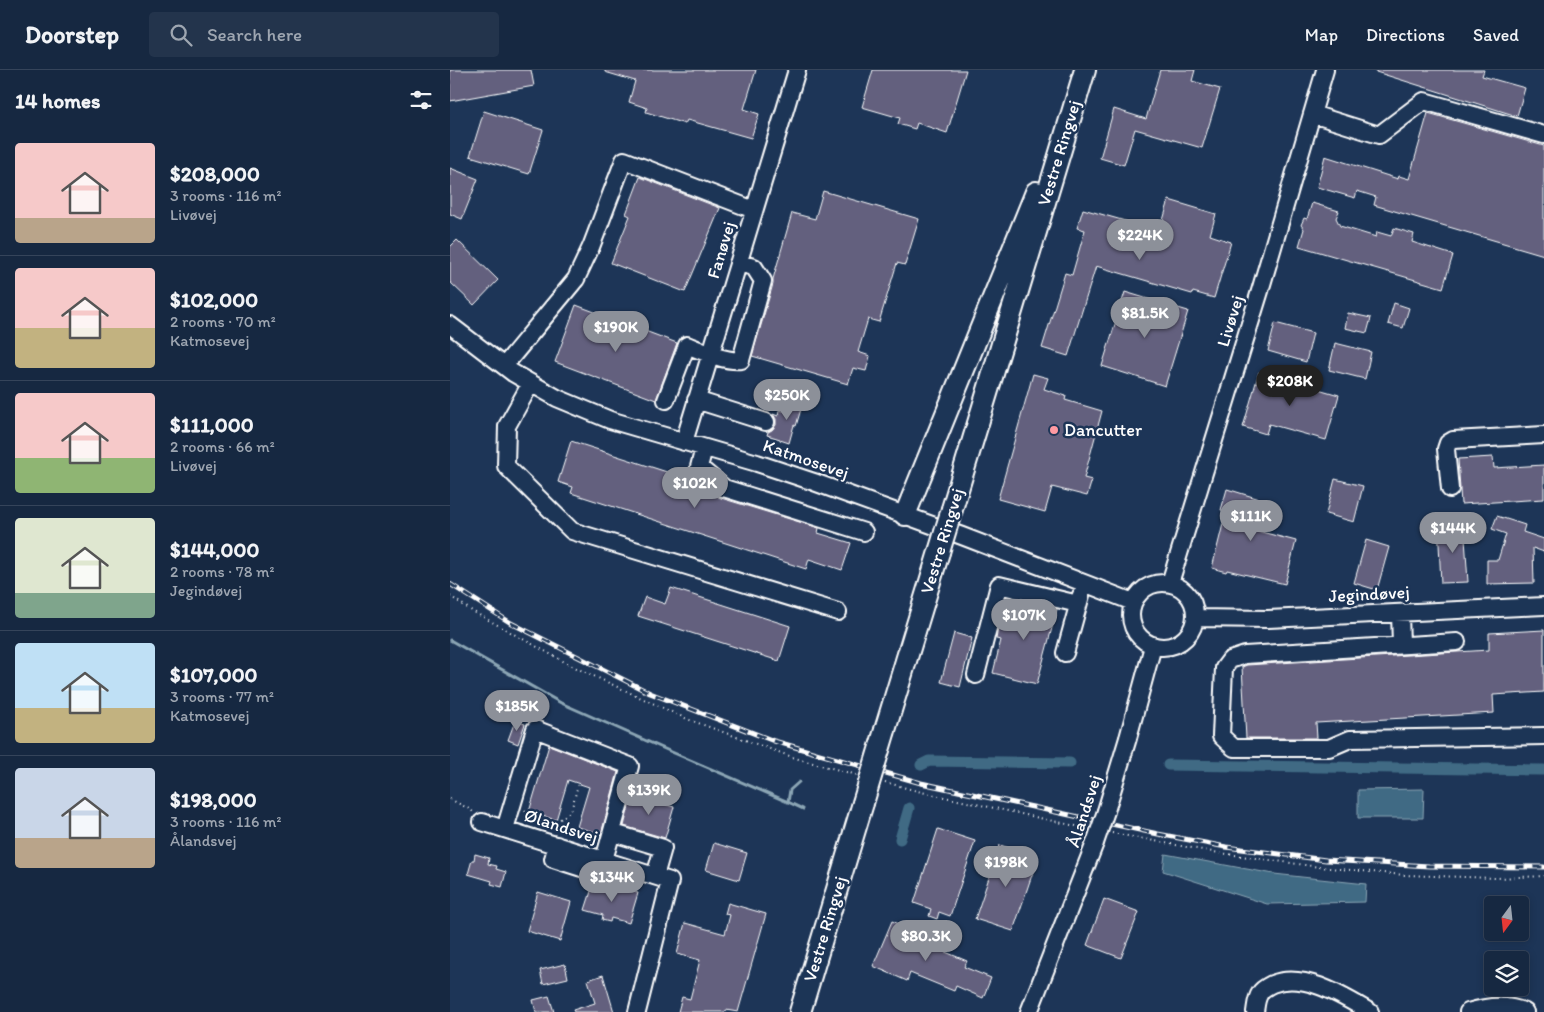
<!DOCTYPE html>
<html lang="en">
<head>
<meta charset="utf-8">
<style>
	body { margin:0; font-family:Itim,sans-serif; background:#23344c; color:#f1f3f6; height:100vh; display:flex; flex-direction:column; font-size:19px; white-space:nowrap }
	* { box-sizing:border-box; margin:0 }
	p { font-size:16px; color:#9ea6b1 }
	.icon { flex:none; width:28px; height:28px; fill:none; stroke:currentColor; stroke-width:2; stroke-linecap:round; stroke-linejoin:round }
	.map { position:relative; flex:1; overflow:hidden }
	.details { display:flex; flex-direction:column; background:#162841; width:450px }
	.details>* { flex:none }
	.needle { width:32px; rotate:195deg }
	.controls { position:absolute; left:1034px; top:826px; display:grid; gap:10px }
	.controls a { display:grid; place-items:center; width:45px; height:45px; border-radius:5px; background:#162841; box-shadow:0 2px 8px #0003,0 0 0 1px #35445a; font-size:25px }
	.price { position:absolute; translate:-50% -42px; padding:0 11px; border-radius:18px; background:#8c9099; color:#fff; font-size:16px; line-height:32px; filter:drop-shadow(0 1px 2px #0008) }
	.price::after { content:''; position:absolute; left:50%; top:30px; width:15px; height:11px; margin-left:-8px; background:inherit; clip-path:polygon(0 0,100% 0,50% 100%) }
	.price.active { background:#222; color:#fff }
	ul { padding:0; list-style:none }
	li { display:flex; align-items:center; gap:15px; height:125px; padding:0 15px }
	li+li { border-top:1px solid #35445a }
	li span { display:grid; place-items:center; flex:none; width:140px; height:100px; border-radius:5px; color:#555 }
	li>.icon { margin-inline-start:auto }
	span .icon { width:60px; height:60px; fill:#fffc; stroke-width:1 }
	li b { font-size:21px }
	h2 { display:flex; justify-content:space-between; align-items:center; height:60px; padding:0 15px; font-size:21px }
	header { display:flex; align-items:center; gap:30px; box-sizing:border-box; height:70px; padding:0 25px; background:#162841; border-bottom:1px solid #35445a }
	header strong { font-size:24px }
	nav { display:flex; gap:28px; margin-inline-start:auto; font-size:18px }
	.search { width:350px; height:45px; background:#23344c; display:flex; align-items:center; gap:12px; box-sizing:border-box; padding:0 18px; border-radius:5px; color:#9ea6b1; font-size:19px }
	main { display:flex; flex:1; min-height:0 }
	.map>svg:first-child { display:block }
	.water { fill:#3f6b84; stroke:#8ca6b5 }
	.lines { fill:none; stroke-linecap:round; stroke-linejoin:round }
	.stream { stroke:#8ca6b5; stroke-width:3 }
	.canal { stroke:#3f6b84; stroke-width:11 }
	.building { fill:#63607e; stroke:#fff }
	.minor-casing { stroke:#fff; stroke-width:20 }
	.major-casing { stroke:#fff; stroke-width:24 }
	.path { stroke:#fff; stroke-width:2; stroke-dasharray:1 4; stroke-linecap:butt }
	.minor { stroke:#1d3557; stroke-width:16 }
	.major { stroke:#1d3557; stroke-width:20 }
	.rail-casing { stroke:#fff; stroke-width:5 }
	.rail { stroke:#1d3557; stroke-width:3; stroke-dasharray:9; stroke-linecap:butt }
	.minor-bridge-casing { stroke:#fff; stroke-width:20; stroke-linecap:butt }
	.major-bridge-casing { stroke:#fff; stroke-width:24; stroke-linecap:butt }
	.minor-bridge { stroke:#1d3557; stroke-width:16 }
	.major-bridge { stroke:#1d3557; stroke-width:20 }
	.poi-dot { fill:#ff9aa2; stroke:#1d3557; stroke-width:2 }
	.labels { text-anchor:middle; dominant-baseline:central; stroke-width:5; stroke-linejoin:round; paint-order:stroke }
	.street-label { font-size:18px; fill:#fff; stroke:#1d3557 }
	.poi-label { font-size:18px; fill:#fff; stroke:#1d3557; text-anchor:start }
</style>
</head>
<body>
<header>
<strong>Doorstep</strong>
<div class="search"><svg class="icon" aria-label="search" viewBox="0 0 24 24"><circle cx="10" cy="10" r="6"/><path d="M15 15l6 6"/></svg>Search here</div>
<nav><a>Map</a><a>Directions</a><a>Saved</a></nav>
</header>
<main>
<section class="details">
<h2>14 homes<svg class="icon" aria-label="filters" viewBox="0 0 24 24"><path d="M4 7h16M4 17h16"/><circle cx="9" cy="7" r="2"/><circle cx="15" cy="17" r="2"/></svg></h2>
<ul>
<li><span style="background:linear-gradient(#f6c9c9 75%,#b9a48a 0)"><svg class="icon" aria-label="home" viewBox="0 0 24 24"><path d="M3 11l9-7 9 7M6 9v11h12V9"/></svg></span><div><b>$208,000</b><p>3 rooms · 116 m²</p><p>Livøvej</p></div></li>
<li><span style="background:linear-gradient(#f6c9c9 60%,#c2b280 0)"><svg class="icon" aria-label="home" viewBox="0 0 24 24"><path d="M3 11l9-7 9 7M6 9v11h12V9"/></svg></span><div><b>$102,000</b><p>2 rooms · 70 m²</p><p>Katmosevej</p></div></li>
<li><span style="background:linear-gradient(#f6c9c9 65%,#8fb573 0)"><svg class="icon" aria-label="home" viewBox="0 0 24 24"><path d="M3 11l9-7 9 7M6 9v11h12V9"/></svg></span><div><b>$111,000</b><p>2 rooms · 66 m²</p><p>Livøvej</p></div></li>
<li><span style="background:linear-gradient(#dfe7d0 75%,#7fa58c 0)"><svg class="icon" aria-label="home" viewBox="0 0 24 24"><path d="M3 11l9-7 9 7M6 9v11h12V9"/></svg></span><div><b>$144,000</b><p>2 rooms · 78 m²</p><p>Jegindøvej</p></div></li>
<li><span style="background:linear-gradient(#bfe0f5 65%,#c2b280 0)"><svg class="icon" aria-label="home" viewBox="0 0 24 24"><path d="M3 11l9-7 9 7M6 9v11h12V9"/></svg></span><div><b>$107,000</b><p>3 rooms · 77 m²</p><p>Katmosevej</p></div></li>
<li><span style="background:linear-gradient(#c9d6e8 70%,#b9a48a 0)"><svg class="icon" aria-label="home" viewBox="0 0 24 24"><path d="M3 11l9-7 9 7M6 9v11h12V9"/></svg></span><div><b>$198,000</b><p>3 rooms · 116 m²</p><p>Ålandsvej</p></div></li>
</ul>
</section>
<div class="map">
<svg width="1094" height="942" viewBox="0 0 1094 942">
	<rect width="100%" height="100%" fill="#1d3557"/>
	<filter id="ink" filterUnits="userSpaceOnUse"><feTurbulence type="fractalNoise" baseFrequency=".02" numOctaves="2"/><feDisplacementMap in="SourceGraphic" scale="10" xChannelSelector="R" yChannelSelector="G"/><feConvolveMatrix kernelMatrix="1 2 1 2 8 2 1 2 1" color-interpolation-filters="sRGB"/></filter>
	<g filter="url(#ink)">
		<path class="water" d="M974,719L973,748H908V720Z
			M715,784L824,804L916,814L915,832L817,834L713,801Z"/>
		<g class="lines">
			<path class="stream" d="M0,570L111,633L217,680L338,732
				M349,712L340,720L338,732L353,739"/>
			<path class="canal" d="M471,695L479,691L620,693
				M718,695L1094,700
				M450,769L459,738"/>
		</g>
		<path class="building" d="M0,0H81L84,16L0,31Z
			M155,0H306L294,39L309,44L301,68L237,50L235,54L196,42L197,38L179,32L185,11L155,2Z
			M423,0H516L497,63L467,53L465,59L448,54L450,48L412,37Z
			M710,0H745L742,11L770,19L752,78L685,59L674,95L650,88L664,39L696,49Z
			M926,0H1034L1032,6L1075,18L1067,46L926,2Z
			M34,41L93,60L79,104L20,86Z
			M978,43L1094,76V185L924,135L926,127L907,121L905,128L867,117L875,86L948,109L949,106L959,109Z
			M0,98L28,109L12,149L0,144Z
			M190,107L270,138L235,222L161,193L180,146L176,144Z
			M373,121L469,149L455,195L447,193L429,252L418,249L408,282L420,286L416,301L403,298L398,314L302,286L323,214V209L342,143L365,149Z
			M719,130L766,144L760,165L781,172L764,228L743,222L742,224L646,196L618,286L592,278L615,203L622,205L635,160L627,158L633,139L700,158L701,154L711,157Z
			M862,133L889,141L886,148L890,156L926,167L927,162L941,166L944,158L964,164L962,172L1003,185L993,218L849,176L854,159L851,155L854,148L857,149Z
			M7,170L48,210L24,235L0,212V177Z
			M675,222L738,241L715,316L652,296Z
			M944,233L959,238L953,258L938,254Z
			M126,235L227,273L206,330L105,292Z
			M898,243L921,248L917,263L895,258Z
			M825,253L863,263L856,292L818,281Z
			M885,273L921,282L915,309L879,300Z
			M809,302L889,325L876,370L819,354L816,364L793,357Z
			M583,304L598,308L594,319L616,326L615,330L652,341L634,408L642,410L637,426L602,417L595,442L548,429Z
			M338,328L353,332L346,356L344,355L339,373L330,370V369L317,365L318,362L322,360L326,355V349L323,344L328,346L329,340L334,341Z
			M121,371L254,414L257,417L255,421L271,428L369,458L368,463L401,473L392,500L359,489L356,499L121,423L123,417L108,412Z
			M1043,387L1044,398L1094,395V429L1011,434L1008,389Z
			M885,409L913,416L904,452L876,444Z
			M777,419L813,430L804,460L846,471L835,514L777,500L776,502L762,498L776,442L771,440Z
			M1047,446L1075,455L1073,462L1094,469V482L1083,478L1084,513L1037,514V490H1048L1056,464L1042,459Z
			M1014,454L1018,512L991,513L988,455Z
			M916,470L939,477L927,520L904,513Z
			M221,518L340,556L329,591L188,546L195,527L215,534Z
			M562,528L607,539L587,614L543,603L551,570L546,569L549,553L555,555Z
			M1094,560V622L1043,625L1044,643L866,653L867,668H796L792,597L797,595L1039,580V563Z
			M504,563L522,568L510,617L491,612Z
			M65,651L75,654L68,674L58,670Z
			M99,675L168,702L151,764L127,757L139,717L118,710L106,750L79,742Z
			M182,725L224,737L215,768L174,756Z
			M488,759L525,771L500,846L489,842L487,849L479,846L481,839L464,833Z
			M264,773L297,783L289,810L256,800Z
			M550,775L588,787L563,861L525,849Z
			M25,784L39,788L38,794L47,796L46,799L56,802L52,817L41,814L42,811L18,804L22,790H24Z
			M144,812L166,820L174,819L188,823L179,853L161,848L160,852L152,850L153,845L135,840Z
			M88,822L121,832L110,871L77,861Z
			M654,829L689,842L671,888L637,875Z
			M278,833L316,844L288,942L276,940L275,942H228L232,927L240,929L250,890L227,884L235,853L275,864L280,845L275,844Z
			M442,851L477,866L474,873L517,891L514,897L541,908L533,928L506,916L504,921L460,903L457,911L423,896Z
			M115,894L118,908L93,914L90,900Z
			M153,905L164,942H124L123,940L145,933L138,910Z
			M99,926L104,942H86L83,930Z"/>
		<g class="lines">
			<g class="minor-casing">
				<path id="minor" d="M862,44L929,65L974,31L1094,65
					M0,255L63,303L107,328L160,350L307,393L364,412L512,466L683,532
					M54,296L126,209L141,177L174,90L304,140
					M81,313L57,356L56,396L122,461L388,542
					M216,330L237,275C252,281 275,292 291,290L313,211L304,197L288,193
					M246,330L316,352
					M234,372L347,0
					M254,378L249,397L274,418L414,462
					M1000,419L996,379L998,373L1003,370L1094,365
					M681 545a32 32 0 1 1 64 0a32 32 0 1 1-64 0Z
					M720,513L810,221L875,0
					M950,543L951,575
					M746,548L818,549L1094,536
					M1007,572L795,585L780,590L774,598L771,666L784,678H879L900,669L1094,666
					M615,583L631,525
					M526,605L549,515L628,534
					M656,741L678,668L703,576
					M32,752L220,811L187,942
					M55,759L85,659L180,696L154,790
					M170,765L213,778L205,806
					M107,775L103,789L169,810L173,796
					M579,942L645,773
					M805,942C806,936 806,929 810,923C812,919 818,916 822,914C854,901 894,927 920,942
					M1018,942C1037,936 1057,934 1075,942"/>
			</g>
			<g class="major-casing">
				<path id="major" d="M502,439L635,0
					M455,445L586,122
					M435,660L489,482
					M350,942L413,733"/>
			</g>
			<path class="path" d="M0,526L22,541L122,596L237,649L345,688L407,705
				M435,712L467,721L635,758
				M0,729L21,740L24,743
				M75,740L79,745L105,753L121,741L128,715
				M662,763L763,782L869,797L954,805L1046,808L1094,806"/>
			<use href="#minor" class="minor"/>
			<use href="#major" class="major"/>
			<g class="rail-casing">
				<path id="rail" d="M0,514L61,553L200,623L324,671L471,713L708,764L776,777L876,790L979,796L1094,797"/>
			</g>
			<use href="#rail" class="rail"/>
			<g class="minor-bridge-casing">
				<path id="minor-bridge" d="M645,773L656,741"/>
			</g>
			<g class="major-bridge-casing">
				<path id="major-bridge" d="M489,482L502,439
					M413,733L435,660"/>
			</g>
			<use href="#minor-bridge" class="minor-bridge"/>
			<use href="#major-bridge" class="major-bridge"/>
		</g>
	</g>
	<circle class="poi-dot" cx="604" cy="360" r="5"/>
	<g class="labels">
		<g class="street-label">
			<text transform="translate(609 83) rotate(-73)">Vestre Ringvej</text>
			<text transform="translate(271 180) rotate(-73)">Fanøvej</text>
			<text transform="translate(780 251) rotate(-73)">Livøvej</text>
			<text transform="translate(356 389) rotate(19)">Katmosevej</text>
			<text transform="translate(492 471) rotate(-73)">Vestre Ringvej</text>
			<text transform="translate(919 524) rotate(-3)">Jegindøvej</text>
			<text transform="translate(634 741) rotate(-72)">Ålandsvej</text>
			<text transform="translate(111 756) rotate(18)">Ølandsvej</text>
			<text transform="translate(375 859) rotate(-73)">Vestre Ringvej</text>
		</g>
		<g class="poi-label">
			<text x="614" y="360">Dancutter</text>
		</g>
	</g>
</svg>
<div class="controls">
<a><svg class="needle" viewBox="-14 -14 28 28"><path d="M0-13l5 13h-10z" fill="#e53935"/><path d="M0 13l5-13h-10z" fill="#9ea6b1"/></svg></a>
<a><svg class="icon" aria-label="layers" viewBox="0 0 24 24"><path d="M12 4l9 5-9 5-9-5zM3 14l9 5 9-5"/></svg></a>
</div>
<b class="price" style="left:690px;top:191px">$224K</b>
<b class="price" style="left:695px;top:269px">$81.5K</b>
<b class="price" style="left:166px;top:283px">$190K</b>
<b class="price active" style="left:840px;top:337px">$208K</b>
<b class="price" style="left:337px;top:351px">$250K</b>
<b class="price" style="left:245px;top:439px">$102K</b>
<b class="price" style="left:801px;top:472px">$111K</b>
<b class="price" style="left:1003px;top:484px">$144K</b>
<b class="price" style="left:574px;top:571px">$107K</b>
<b class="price" style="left:67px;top:662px">$185K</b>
<b class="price" style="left:199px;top:746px">$139K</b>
<b class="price" style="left:556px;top:818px">$198K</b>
<b class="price" style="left:162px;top:833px">$134K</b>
<b class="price" style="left:476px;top:892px">$80.3K</b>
</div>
</main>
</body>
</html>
